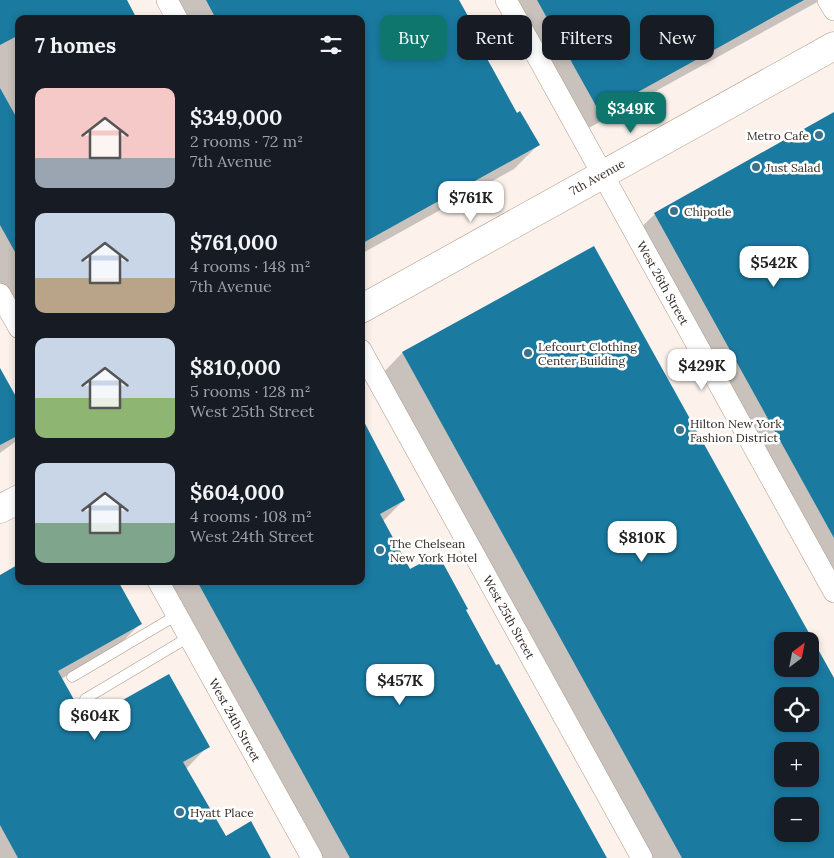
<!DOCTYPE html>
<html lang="en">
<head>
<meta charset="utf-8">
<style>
	body { margin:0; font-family:Lora,serif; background:#242831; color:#f1f3f6; height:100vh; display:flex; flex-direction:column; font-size:19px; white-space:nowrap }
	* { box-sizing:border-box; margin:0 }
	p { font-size:16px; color:#9ea1a6 }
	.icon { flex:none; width:28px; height:28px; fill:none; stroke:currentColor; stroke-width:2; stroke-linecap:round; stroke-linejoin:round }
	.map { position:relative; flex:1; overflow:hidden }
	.panel { position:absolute; left:15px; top:15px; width:350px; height:570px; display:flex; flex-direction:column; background:#171b24; border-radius:10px; box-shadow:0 2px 8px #0003 }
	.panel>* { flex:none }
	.guide { position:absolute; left:380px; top:15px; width:379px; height:45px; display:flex; gap:10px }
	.needle { width:32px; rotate:32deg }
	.fabs { position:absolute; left:774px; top:632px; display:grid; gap:10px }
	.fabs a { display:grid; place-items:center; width:45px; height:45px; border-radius:10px; background:#171b24; box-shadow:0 2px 8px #0003; font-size:25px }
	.price { position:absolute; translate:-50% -42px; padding:0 11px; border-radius:10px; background:#fff; color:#222; font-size:16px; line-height:32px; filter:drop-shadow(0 1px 2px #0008) }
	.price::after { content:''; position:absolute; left:50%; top:30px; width:15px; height:11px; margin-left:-8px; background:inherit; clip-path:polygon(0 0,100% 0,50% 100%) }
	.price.on { background:#0f766e; color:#fff }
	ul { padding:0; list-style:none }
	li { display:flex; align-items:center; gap:15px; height:125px; padding:0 20px }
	li span { display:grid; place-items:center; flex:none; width:140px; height:100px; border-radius:10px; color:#555 }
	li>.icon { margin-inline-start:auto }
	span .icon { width:60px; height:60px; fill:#fffc; stroke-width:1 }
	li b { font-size:21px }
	h2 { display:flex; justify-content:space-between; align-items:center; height:60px; padding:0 20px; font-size:21px }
	.pill { padding:0 18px; border-radius:10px; background:#171b24; box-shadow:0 2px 8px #0003; font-size:18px; line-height:45px }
	.pill.on { background:#0f766e; color:#fff }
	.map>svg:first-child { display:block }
	.shadow { fill:#0003; fill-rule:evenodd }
	.building { fill:#1a7aa0; fill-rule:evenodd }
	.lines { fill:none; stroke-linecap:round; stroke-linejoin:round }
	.lane-casing { stroke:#af9888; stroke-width:11 }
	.street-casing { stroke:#af9888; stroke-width:22 }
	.secondary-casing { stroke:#af9888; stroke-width:29 }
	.lane { stroke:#fff; stroke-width:10 }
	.street { stroke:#fff; stroke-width:21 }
	.secondary { stroke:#fff; stroke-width:28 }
	.poi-dot { fill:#3a728c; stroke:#fff; stroke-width:2 }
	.labels { text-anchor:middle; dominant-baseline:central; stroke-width:5; stroke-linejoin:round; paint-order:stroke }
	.poi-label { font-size:12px; fill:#332a23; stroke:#fff; text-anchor:start }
	.street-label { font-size:12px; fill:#332a23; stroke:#fff }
</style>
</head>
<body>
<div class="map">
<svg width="834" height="858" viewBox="0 0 834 858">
	<rect width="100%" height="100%" fill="#fcf2eb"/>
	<path class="shadow" d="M0,0H125L19,19V321L0,287Z
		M169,0H457L471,25L468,27L516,114L538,145L514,169L361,254V19H179Z
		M511,0H821L576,135Z
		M834,114V600L632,236L655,214Z
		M594,247L834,680V858H648L381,375L402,353ZM782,641H810V669H782ZM782,696H810V724H782ZM782,751H810V779H782ZM782,806H810V834H782Z
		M0,371L19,404V439L0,453Z
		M361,420L404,500L382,522L409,571L465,610L605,858H314L160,581H361Z
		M0,576L140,624L115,649L61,679L86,725L114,710L122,702L169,676L208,746L186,769L225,837L270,858H0Z"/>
	<path class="building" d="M0,0H127L137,19H19V35L0,45Z
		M206,0H459L473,25L469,26L517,113L520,111L540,145L361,244V19H216Z
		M537,0H804L600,113Z
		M0,88L19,122V259L0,225Z
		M834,112V538L654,213Z
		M594,246L834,678V858H682L402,352ZM782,641H810V669H782ZM782,696H810V724H782ZM782,751H810V779H782ZM782,806H810V834H782Z
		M0,368L19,402V435L0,445Z
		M361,416L405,500L380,514L410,569L438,554L468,609L466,610L496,665L499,664L607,858H350L325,813L197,581H361Z
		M19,564V581H118L142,624L58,671L87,723L123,703L121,701L169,674L210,747L183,762L226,836L251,821L271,858H18L0,825V575Z"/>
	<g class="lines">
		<g class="lane-casing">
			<path id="lane" d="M72,677L177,615
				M85,699L189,637"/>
		</g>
		<g class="street-casing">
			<path id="street" d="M167,0L177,19
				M506,0L834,592
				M828,0L834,10
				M0,294L19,328
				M361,350L642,858
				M158,581L312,858"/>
		</g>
		<g class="secondary-casing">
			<path id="secondary" d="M361,309L834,46
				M0,509L19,499"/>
		</g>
		<use href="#lane" class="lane"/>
		<use href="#street" class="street"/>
		<use href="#secondary" class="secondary"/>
	</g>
	<g class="poi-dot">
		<circle cx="819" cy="135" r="5"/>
		<circle cx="756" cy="167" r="5"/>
		<circle cx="674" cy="211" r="5"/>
		<circle cx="528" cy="353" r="5"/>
		<circle cx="680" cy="430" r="5"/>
		<circle cx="380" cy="550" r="5"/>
		<circle cx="180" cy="812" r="5"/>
	</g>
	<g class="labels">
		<g class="poi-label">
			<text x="809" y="135" text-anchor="end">Metro Cafe</text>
			<text x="766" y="167">Just Salad</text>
			<text x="684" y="211">Chipotle</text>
			<text x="538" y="346">Lefcourt Clothing<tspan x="538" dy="14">Center Building</tspan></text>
			<text x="690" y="423">Hilton New York<tspan x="690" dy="14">Fashion District</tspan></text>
			<text x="390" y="543">The Chelsean<tspan x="390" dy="14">New York Hotel</tspan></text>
			<text x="190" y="812">Hyatt Place</text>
		</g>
		<g class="street-label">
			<text transform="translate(597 177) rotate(-29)">7th Avenue</text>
			<text transform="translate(663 283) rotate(61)">West 26th Street</text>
			<text transform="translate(509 617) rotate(61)">West 25th Street</text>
			<text transform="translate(235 720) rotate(61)">West 24th Street</text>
		</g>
	</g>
</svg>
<div class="fabs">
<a><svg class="needle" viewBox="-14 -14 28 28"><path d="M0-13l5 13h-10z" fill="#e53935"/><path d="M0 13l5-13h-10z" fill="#9ea1a6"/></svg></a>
<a><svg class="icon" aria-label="locate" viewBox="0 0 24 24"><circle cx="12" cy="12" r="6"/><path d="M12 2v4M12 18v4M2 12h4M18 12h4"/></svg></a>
<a>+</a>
<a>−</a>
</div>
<b class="price on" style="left:631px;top:134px">$349K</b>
<b class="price" style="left:471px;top:223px">$761K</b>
<b class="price" style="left:774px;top:288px">$542K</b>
<b class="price" style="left:702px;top:391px">$429K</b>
<b class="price" style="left:642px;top:563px">$810K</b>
<b class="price" style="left:400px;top:706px">$457K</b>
<b class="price" style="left:95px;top:741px">$604K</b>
<div class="guide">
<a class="pill on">Buy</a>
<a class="pill">Rent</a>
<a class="pill">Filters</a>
<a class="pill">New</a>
</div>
<section class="panel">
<h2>7 homes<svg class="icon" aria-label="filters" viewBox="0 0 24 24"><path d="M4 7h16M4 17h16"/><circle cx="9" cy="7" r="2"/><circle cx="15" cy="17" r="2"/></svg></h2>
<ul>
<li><span style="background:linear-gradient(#f6c9c9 70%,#9aa5b1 0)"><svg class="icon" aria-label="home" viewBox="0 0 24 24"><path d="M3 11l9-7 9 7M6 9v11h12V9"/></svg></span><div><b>$349,000</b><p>2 rooms · 72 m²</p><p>7th Avenue</p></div></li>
<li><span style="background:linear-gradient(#c9d6e8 65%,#b9a48a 0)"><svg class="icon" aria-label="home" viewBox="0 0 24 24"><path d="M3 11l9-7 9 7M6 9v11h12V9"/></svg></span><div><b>$761,000</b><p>4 rooms · 148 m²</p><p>7th Avenue</p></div></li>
<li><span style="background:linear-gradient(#c9d6e8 60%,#8fb573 0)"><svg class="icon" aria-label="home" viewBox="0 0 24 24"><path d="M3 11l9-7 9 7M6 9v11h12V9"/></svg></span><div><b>$810,000</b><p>5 rooms · 128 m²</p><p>West 25th Street</p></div></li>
<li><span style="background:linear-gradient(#c9d6e8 60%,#7fa58c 0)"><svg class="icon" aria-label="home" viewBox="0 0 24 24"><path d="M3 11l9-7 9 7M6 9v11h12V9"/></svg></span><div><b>$604,000</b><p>4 rooms · 108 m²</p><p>West 24th Street</p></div></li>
</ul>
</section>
</div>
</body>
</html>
